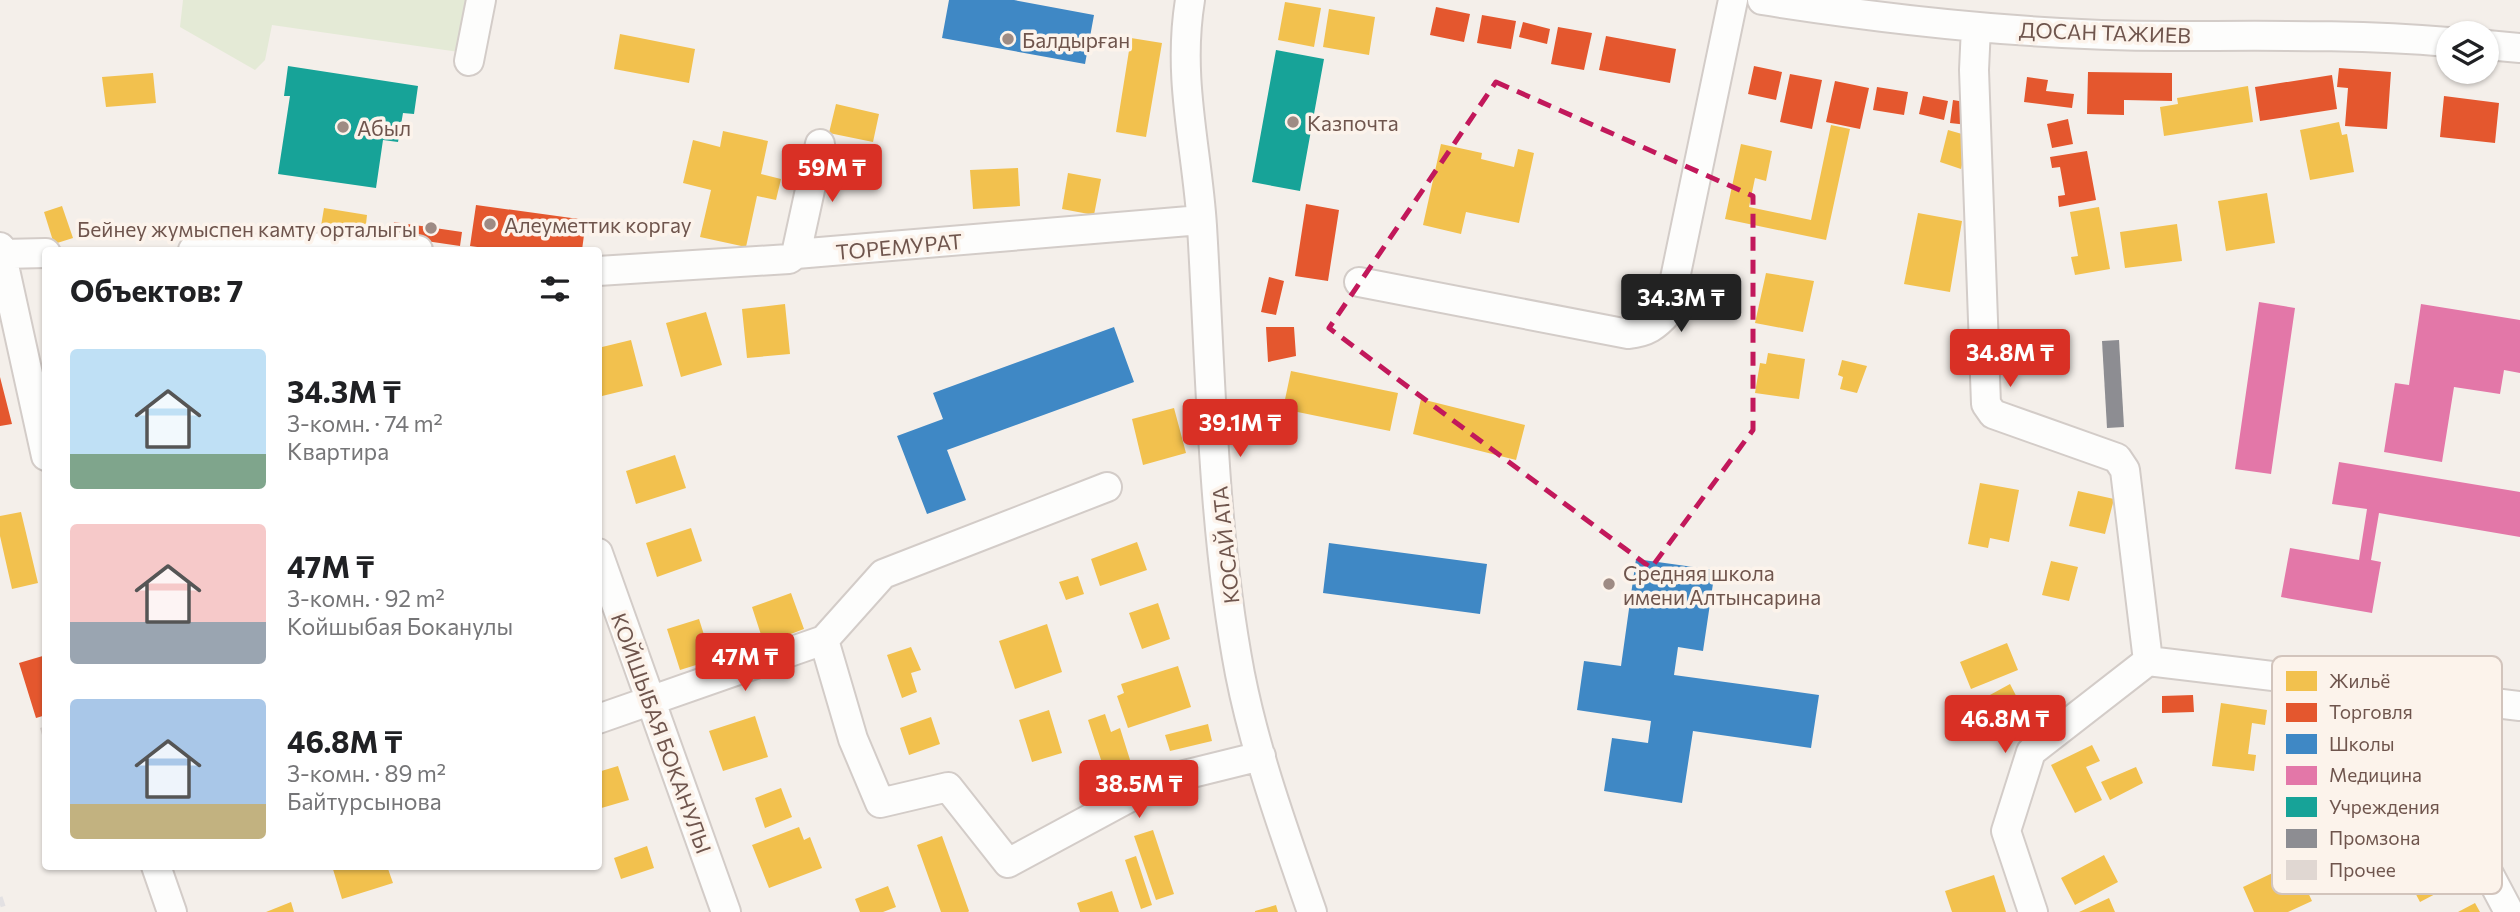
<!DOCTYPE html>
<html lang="ru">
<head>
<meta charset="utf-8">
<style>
	body { margin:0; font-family:Commissioner,sans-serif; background:#f2f2f2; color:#202124; height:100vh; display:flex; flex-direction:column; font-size:26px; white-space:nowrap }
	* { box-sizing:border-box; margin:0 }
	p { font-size:23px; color:#757577 }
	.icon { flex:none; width:38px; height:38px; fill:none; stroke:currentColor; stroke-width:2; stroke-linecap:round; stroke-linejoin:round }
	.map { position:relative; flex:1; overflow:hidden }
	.sheet { position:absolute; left:42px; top:247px; width:560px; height:623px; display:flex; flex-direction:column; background:#fff; border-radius:7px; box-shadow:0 2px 5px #0004 }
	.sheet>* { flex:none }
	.controls { position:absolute; left:2436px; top:21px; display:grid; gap:14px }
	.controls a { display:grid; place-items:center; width:63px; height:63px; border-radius:50%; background:#fff; box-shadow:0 2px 5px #0004; font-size:35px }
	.price { position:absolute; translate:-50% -60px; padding:0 16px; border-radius:7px; background:#d93025; color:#fff; font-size:23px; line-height:46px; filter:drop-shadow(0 2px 4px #0008) }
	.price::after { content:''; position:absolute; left:50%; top:42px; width:21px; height:16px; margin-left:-10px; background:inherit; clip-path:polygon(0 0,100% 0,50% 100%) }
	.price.active { background:#222; color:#fff }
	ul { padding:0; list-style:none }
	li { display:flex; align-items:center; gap:21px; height:175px; padding:0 28px }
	li span { display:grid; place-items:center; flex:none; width:196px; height:140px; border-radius:7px; color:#555 }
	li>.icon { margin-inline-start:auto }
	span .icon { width:84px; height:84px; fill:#fffc; stroke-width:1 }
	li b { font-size:30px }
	h2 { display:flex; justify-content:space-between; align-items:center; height:84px; padding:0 28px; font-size:30px }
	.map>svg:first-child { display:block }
	.green { fill:#e4ead6 }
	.homes { fill:#f2c14e }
	.shops { fill:#e4572e }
	.schools { fill:#3f88c5 }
	.health { fill:#e377a8 }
	.public { fill:#17a398 }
	.industry { fill:#8d8d92 }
	.building { fill:#e0d7d2 }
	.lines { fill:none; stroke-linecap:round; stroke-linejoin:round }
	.minor-casing { stroke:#d3ccc8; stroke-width:32 }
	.minor { stroke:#fdfdfc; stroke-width:28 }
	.rail { stroke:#e3e1e3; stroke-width:5; stroke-dasharray:10 7; stroke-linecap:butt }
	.marked { fill:none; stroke:#c2185b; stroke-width:5; stroke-dasharray:14 9; stroke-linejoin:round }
	.poi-dot { fill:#9e8b84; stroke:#fcf3eb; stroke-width:2.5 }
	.labels { text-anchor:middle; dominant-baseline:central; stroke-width:7; stroke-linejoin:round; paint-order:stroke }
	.street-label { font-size:21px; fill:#6f554d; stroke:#fcf3eb }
	.poi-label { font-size:21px; fill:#6f554d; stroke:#fcf3eb; text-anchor:start }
	.key { fill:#fcf3eb; stroke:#d2c4bc; stroke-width:2 }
	.key-label { font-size:19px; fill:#6f554d }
</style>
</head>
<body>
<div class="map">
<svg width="2520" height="912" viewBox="0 0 2520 912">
	<rect width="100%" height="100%" fill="#f4efea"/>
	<path class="green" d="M183,0H467L459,52L272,25L265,60L255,70L180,27Z"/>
	<path class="homes" d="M1285,2L1321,8L1314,47L1278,40Z
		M1329,9L1375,17L1369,55L1323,47Z
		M620,34L695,49L689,83L614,69Z
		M1131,38L1162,43L1146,137L1116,132Z
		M153,73L156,103L106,107L102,77Z
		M2248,86L2253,122L2164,136L2160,107L2178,104L2177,98Z
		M836,104L879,114L873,142L829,133Z
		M2339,122L2342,135L2347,134L2354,172L2310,180L2300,130Z
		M1831,125L1850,129L1826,240L1725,219L1741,144L1772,151L1766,181L1755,178L1749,207L1811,220Z
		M1948,130L1969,136L1961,169L1940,162Z
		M723,131L768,141L761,174L781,179L776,200L757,196L746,247L700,237L711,190L683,183L693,140L720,147Z
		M1441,144L1482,153L1481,159L1514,167L1518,149L1534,153L1519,223L1466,212L1461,234L1423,225Z
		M1018,168L1020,206L973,209L970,170Z
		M1068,173L1101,179L1094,215L1062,209Z
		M2267,193L2275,243L2226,251L2218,201Z
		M62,206L73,238L54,244L44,212Z
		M2099,207L2110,269L2075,275L2071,257L2078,256L2070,212Z
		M324,208L367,215L365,233L321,226Z
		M1918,213L1962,221L1950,292L1904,284Z
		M2177,224L2182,261L2125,268L2120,232Z
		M1766,273L1814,281L1803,332L1755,323Z
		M785,304L790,354L747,358L742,309Z
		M706,312L722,365L681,377L666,323Z
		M631,340L643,386L598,397V348Z
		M1768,353L1805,359L1799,399L1755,393L1760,363L1766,364Z
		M1842,360L1867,366L1857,393L1840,389L1843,377L1838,375Z
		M1291,371L1398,393L1390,431L1283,409Z
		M1421,399L1525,425L1516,460L1413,434Z
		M1174,408L1186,453L1143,465L1132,419Z
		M675,455L686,488L636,504L626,471Z
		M1980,483L2019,490L2009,542L1990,538L1988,548L1968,544Z
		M2078,491L2114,499L2105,534L2069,526Z
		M21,512L38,583L12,589L0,536V516Z
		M691,528L702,561L657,577L646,543Z
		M1137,542L1147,570L1100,586L1091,559Z
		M2051,561L2078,567L2069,601L2042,595Z
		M1078,576L1084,594L1066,600L1059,582Z
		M791,593L804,629L764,644L752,607Z
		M1158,603L1170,639L1142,649L1129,613Z
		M699,619L712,660L680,670L667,629Z
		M1047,624L1062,672L1015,689L999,641Z
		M2007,643L2018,670L1971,689L1960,662Z
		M911,647L921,670L911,673L917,692L902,698L887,655Z
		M1178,666L1191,707L1128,728L1117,696L1124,693L1121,684Z
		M2010,684L2026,715L1996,731L1979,701Z
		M2221,703L2267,710L2265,725L2252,723L2248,754L2256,755L2254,771L2212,766Z
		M1049,710L1062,753L1032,762L1019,720Z
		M1105,714L1111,732L1120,728L1131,763L1105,772L1088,720Z
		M755,716L768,757L723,771L709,731Z
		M931,717L940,744L909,755L900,728Z
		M1208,724L1212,741L1170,751L1165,735Z
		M2092,745L2100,761L2086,767L2102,800L2075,813L2051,765Z
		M618,766L629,800L598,809V772Z
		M2136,767L2143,783L2110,800L2101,782Z
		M781,788L792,817L765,828L755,798Z
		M799,827L804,840L810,837L822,868L769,888L752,845Z
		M1153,830L1174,894L1156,900L1134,836Z
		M942,836L969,911L968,912H941L917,845Z
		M647,846L654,868L621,879L614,858Z
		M2104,855L2118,882L2075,905L2061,878Z
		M1136,856L1152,905L1141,909L1125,860Z
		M2452,861L2462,880L2420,902L2410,883Z
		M2294,863L2312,901L2288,912H2254L2243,887Z
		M332,866H387L393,883L342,899Z
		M1994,875L2006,912H1952L1945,891Z
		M888,886L896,907L883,912H860L855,899Z
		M1112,891L1119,912H1080L1077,903Z
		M2109,898L2115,912H2079Z
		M291,902L294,912H266Z
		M2475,903L2480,912H2458Z
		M1276,905L1278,912H1255V911Z"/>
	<path class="shops" d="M1436,7L1470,14L1464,42L1430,35Z
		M1482,15L1516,21L1511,49L1477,43Z
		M1523,22L1550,29L1547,44L1519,37Z
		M1558,27L1592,33L1584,70L1551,64Z
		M1606,36L1676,49L1670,83L1599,70Z
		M1754,66L1782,72L1776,100L1748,94Z
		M2339,68L2391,72L2387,129L2345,126L2348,88L2337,87Z
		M2088,72L2172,73V101L2124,100V115L2087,114Z
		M1790,74L1822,80L1812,129L1780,122Z
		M2332,75L2337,109L2260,121L2255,87Z
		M2027,77L2048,80L2046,91L2074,94L2072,108L2024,102Z
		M1835,81L1869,88L1860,129L1826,122Z
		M1877,87L1908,92L1904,115L1873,110Z
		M1923,96L1948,101L1944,120L1919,114Z
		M2444,96L2499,103L2495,143L2440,137Z
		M1953,100L1971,103L1968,125L1950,123Z
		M2068,119L2073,144L2052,148L2047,124Z
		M2087,151L2096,200L2059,207L2058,196L2065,195L2060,167L2052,168L2050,157Z
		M1306,204L1339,210L1328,281L1295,276Z
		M476,205L586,220L582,250H499L470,246Z
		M394,222L462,232L460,246L392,236Z
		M1269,277L1284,281L1276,315L1261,312Z
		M1266,327H1294L1296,356L1268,362Z
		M0,377L12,424L0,426Z
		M46,655V715L36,718L19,663Z
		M2193,695L2194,712L2162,713V696Z"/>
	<path class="schools" d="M949,0H1014L1094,15L1085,64L942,38Z
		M1114,327L1134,382L947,450L966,500L927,514L897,436L943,419L933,393Z
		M1329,543L1487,564L1480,614L1323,593Z
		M1636,559L1715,570L1703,651L1678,647L1674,675L1819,695L1811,748L1693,731L1682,803L1604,791L1612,738L1648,743L1651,721L1577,710L1584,661L1621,666Z"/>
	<path class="health" d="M2259,302L2295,308L2271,474L2235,469Z
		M2421,304L2520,320V373L2504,370L2500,394L2454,387L2442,462L2384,452L2395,383L2409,385Z
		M2339,462L2520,492V537L2379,513L2371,560L2381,562L2372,613L2281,597L2290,548L2359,560L2367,509L2332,504Z"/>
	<path class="public" d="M1276,50L1324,59L1300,191L1252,182Z
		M288,66L418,86L414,114L403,113L398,142L383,140L376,188L278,174L290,96H284Z"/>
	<path class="industry" d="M2119,340L2124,427L2107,428L2102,341Z"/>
	<path class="building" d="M46,726V746H45L40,728Z"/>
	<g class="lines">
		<g class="minor-casing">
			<path id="minor" d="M1190,0C1177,79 1197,148 1202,226C1211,375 1212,527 1240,674C1256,755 1285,834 1312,912
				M1762,0C1896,21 2032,36 2168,36C2262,36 2354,34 2448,42
				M1976,27L1974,70L1986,404L1993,414L2117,458L2125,470L2148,661
				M2487,45L2520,48
				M469,61L481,0
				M0,247L46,456
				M193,250L389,246L418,250
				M2,254L46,253
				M796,254L820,144
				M598,271L789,259L796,254L1201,220
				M1359,282L1628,334C1647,332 1656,326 1668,312L1733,0
				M1107,487L883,574L824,640L853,739L880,803L948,787L1008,863L1160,781L1261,756
				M598,553L726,912
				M2148,661L2520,706
				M2393,693L2509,912
				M598,719L824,640
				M156,866L172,912
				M2033,912L2006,831L2031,752L2148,661"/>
		</g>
		<use href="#minor" class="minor"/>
		<path class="rail" d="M0,897L5,912"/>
	</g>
	<path class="marked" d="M1496,82L1753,196V430L1651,568L1329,328Z"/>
	<g class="poi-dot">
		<circle cx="1008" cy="39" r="7"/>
		<circle cx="1293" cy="122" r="7"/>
		<circle cx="343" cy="127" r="7"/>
		<circle cx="490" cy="224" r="7"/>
		<circle cx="431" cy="228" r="7"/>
		<circle cx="1609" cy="584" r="7"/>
	</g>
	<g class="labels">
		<g class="street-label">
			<text transform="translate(2105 32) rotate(2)">ДОСАН ТАЖИЕВ</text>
			<text transform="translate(899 246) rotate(-5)">ТОРЕМУРАТ</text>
			<text transform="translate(1225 545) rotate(-96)">КОСАЙ АТА</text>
			<text transform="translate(662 733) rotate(70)">КОЙШЫБАЯ БОКАНУЛЫ</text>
		</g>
		<g class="poi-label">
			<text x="1022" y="39">Балдырған</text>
			<text x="1307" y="122">Казпочта</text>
			<text x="357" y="127">Абыл</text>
			<text x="504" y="224">Алеуметтик коргау</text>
			<text x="417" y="228" text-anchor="end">Бейнеу жумыспен камту орталыгы</text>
			<text x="1623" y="572">Средняя школа<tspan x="1623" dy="24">имени Алтынсарина</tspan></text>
		</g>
	</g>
	<rect x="2272" y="656" width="230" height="238" rx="10" class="key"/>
	<rect x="2286" y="671" width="31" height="20" fill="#f2c14e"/>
	<rect x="2286" y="703" width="31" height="19" fill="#e4572e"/>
	<rect x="2286" y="734" width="31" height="20" fill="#3f88c5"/>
	<rect x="2286" y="766" width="31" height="19" fill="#e377a8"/>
	<rect x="2286" y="797" width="31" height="20" fill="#17a398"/>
	<rect x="2286" y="829" width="31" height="19" fill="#8d8d92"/>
	<rect x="2286" y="860" width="31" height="20" fill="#e0d7d2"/>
	<g class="key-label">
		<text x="2329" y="688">Жильё</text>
		<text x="2329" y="719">Торговля</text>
		<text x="2329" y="751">Школы</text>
		<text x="2329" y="782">Медицина</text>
		<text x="2329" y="814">Учреждения</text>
		<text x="2329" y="845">Промзона</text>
		<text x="2329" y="877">Прочее</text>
	</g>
</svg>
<div class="controls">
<a><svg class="icon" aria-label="layers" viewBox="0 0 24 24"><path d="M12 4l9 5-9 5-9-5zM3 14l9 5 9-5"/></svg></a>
</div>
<b class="price" style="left:832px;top:204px">59M ₸</b>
<b class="price active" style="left:1681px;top:334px">34.3M ₸</b>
<b class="price" style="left:2010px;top:389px">34.8M ₸</b>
<b class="price" style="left:1240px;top:459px">39.1M ₸</b>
<b class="price" style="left:745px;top:693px">47M ₸</b>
<b class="price" style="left:2005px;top:755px">46.8M ₸</b>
<b class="price" style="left:1139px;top:820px">38.5M ₸</b>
<section class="sheet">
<h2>Объектов: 7<svg class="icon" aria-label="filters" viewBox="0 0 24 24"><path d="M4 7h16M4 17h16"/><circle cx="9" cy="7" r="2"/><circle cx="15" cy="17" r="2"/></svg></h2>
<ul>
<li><span style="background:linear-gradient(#bfe0f5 75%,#7fa58c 0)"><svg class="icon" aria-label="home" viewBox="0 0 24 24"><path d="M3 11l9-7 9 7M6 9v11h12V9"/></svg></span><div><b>34.3M ₸</b><p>3-комн. · 74 m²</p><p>Квартира</p></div></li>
<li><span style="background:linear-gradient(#f6c9c9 70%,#9aa5b1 0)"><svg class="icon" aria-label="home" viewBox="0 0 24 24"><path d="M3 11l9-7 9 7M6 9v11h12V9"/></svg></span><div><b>47M ₸</b><p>3-комн. · 92 m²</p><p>Койшыбая Боканулы</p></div></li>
<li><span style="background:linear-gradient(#a9c7e8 75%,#c2b280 0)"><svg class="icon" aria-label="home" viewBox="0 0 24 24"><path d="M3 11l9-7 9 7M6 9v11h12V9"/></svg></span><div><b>46.8M ₸</b><p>3-комн. · 89 m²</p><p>Байтурсынова</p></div></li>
</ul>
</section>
</div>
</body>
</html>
